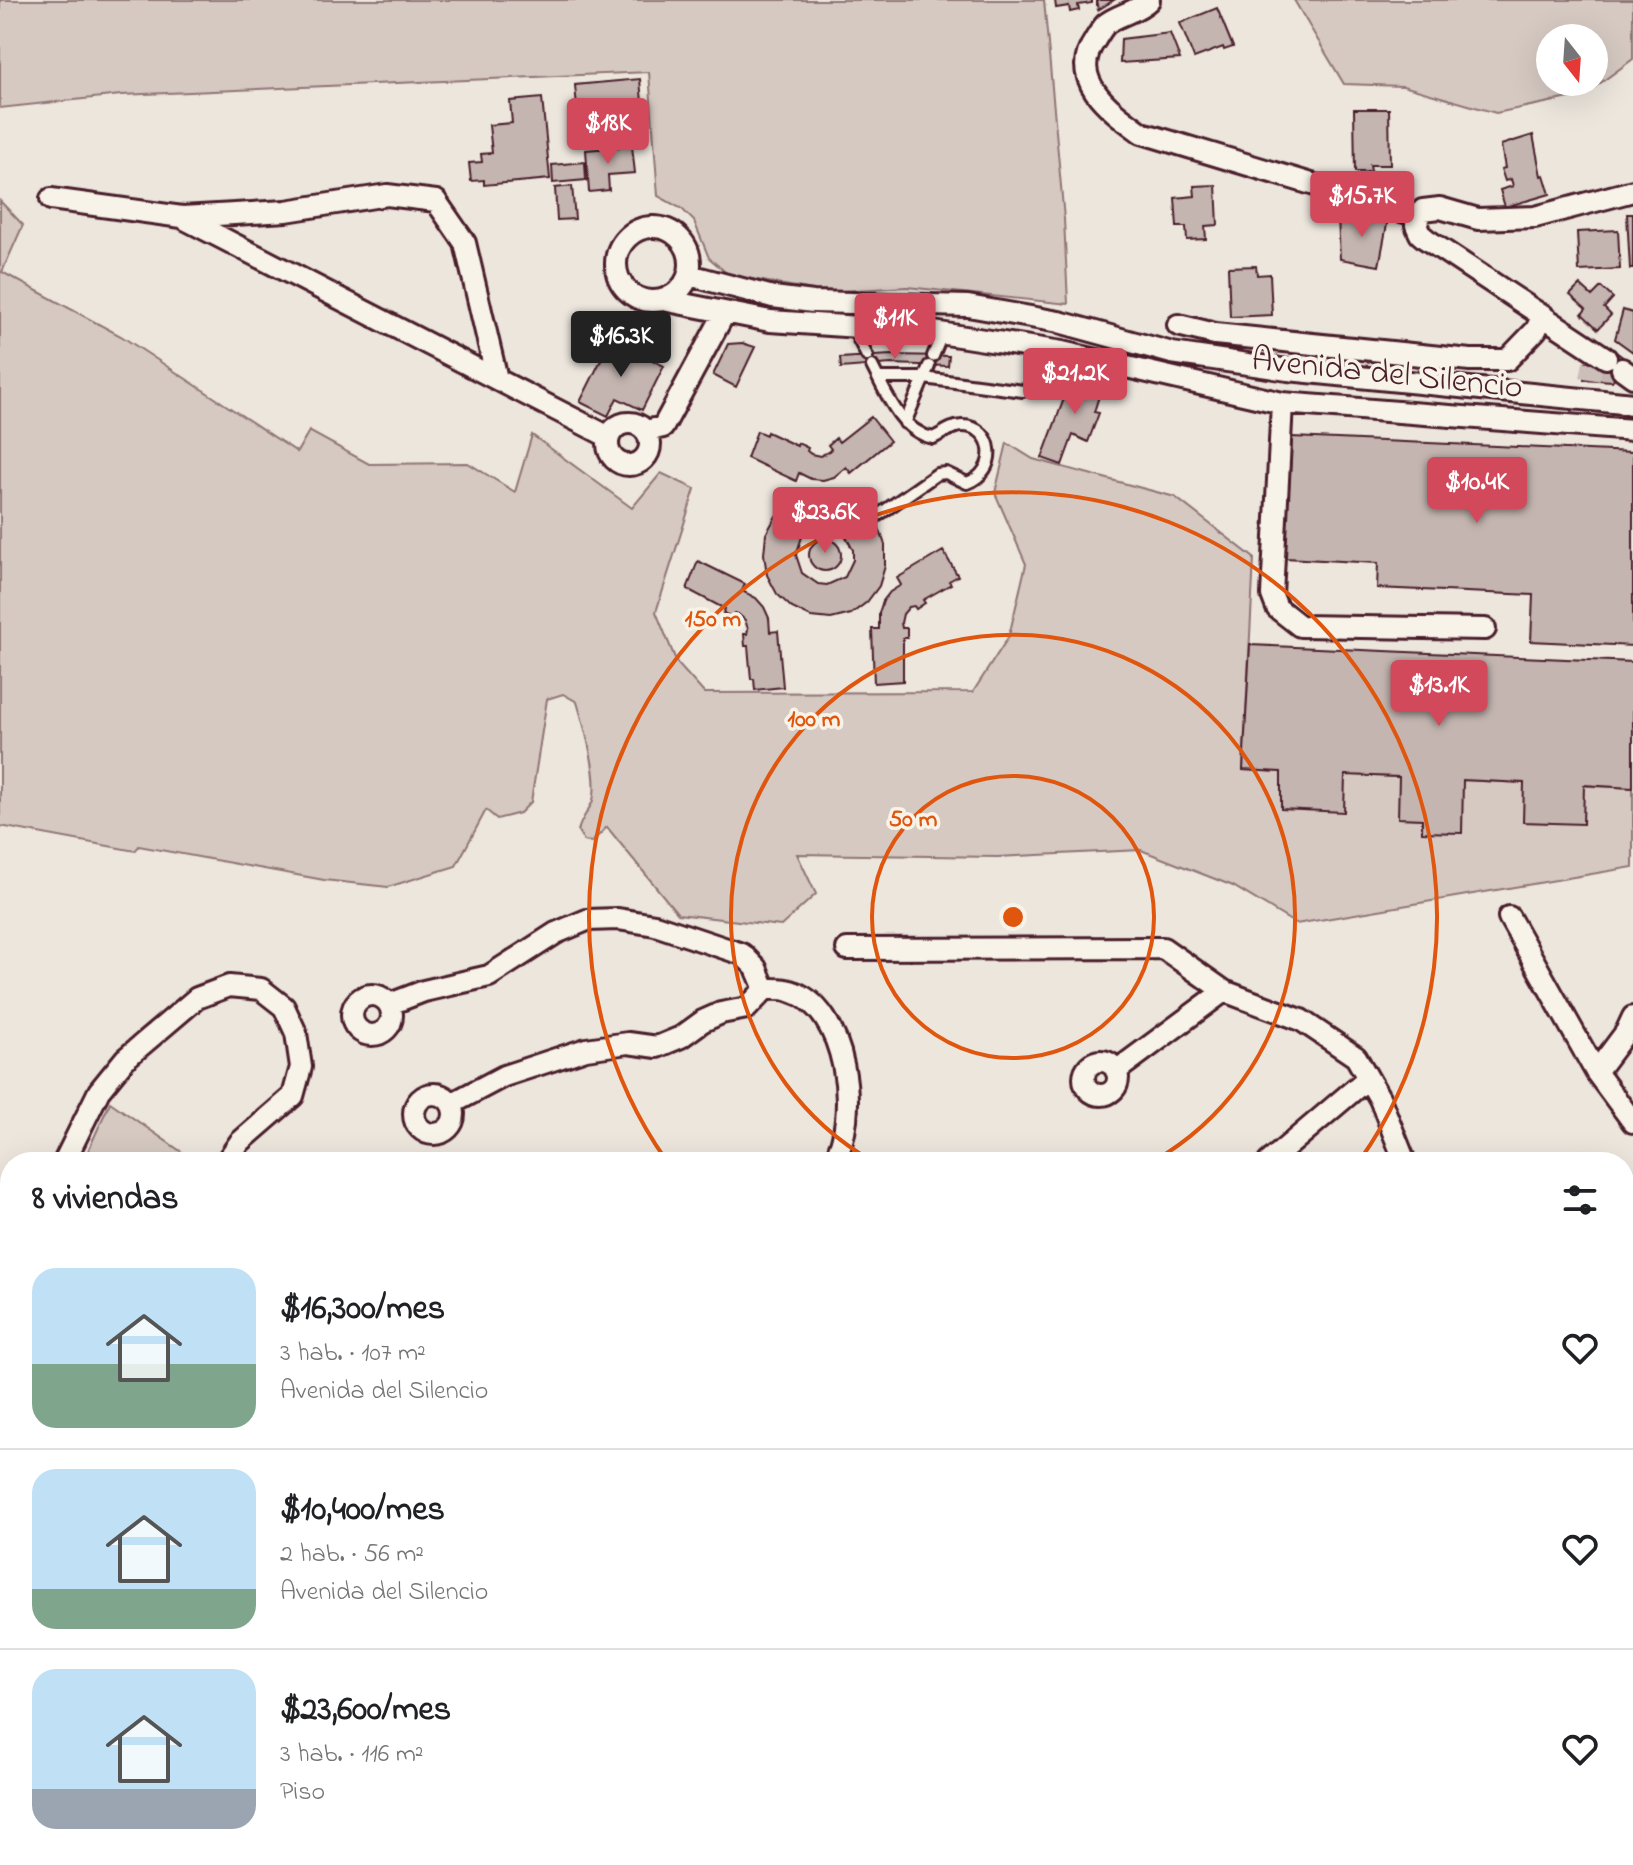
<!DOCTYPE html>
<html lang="es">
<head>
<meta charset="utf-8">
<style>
	body { margin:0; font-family:"Indie Flower",sans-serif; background:#f2f2f2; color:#202124; height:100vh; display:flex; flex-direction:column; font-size:30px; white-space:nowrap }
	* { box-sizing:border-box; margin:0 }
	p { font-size:26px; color:#757577 }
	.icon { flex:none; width:44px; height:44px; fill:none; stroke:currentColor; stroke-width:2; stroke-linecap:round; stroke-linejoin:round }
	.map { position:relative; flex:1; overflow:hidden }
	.details { position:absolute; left:0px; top:1152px; width:1634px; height:714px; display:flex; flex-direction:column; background:#fff; border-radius:32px 32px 0 0; box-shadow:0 8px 32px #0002 }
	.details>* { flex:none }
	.needle { width:52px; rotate:163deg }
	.fabs { position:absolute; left:1536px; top:24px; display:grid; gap:16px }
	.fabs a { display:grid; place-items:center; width:72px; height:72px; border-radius:50%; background:#fff; box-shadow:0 8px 32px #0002; font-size:40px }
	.price { position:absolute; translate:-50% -68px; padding:0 18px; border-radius:8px; background:#d1495b; color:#fff; font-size:26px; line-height:52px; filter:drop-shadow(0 2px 4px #0008) }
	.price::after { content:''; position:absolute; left:50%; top:48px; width:24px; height:18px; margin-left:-12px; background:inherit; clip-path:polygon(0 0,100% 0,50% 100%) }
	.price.selected { background:#222; color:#fff }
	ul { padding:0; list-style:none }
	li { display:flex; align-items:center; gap:24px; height:200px; padding:0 32px }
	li+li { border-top:2px solid #e0e0e0 }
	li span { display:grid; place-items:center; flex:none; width:224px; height:160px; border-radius:24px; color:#555 }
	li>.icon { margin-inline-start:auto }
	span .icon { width:96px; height:96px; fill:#fffc; stroke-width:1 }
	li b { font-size:34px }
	h2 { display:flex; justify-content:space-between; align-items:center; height:96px; padding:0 32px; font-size:34px }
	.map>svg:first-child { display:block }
	.green { fill:#d5c9c2; stroke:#907476; stroke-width:2; fill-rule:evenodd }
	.building { fill:#c4b5b0; stroke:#4a1f2b; stroke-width:2; fill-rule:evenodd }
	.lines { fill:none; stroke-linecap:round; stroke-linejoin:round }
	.minor-tunnel { stroke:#ccbeb9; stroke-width:20; stroke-dasharray:20 10; stroke-linecap:butt }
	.service-casing { stroke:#4a1f2b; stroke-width:16 }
	.minor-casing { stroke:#4a1f2b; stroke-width:26 }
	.service { stroke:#f7f3e8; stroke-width:10 }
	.minor { stroke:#f7f3e8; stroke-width:20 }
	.ring { fill:none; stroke:#e0560e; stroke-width:4 }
	.labels { text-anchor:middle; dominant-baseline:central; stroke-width:7; stroke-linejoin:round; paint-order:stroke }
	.street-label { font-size:34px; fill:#4a1f2b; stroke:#f7f3e8 }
	.centre { fill:#e0560e; stroke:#f7f3e8; stroke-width:4 }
	.ring-label { font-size:24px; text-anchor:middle; font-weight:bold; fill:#e0560e; stroke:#f7f3e8; stroke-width:7; stroke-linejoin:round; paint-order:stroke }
</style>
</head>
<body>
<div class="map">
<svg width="1633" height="1865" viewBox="0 0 1633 1865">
	<rect width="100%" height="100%" fill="#ece6dd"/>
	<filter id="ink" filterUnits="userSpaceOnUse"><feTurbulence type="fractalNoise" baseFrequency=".0125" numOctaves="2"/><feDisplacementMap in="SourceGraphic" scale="16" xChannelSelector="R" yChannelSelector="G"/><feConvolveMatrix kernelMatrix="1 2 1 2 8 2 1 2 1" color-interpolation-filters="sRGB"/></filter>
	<g filter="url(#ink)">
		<path class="green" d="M0,0H1044L1064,219L1068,304L907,287L824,292L729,275L709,258L694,221L682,209L658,196L649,72L121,95L0,108Z
			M1294,0H1633V59L1584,95L1496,113L1403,86L1344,84ZM1550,38H1594V82H1550Z
			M0,201L23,225L2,272L121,336L297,452L309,431L369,464L468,463L515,492L532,435L632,508L661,473L695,489L656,612L677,663L704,693L973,692L1009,636L1026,564L995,493L1007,443L1033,459L1175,497L1254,558L1243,770L1633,788V867L1296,924L1233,886L1141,850L997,857L797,854L816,894L781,926L678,914L607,827L592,842L584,841L578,831C581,819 587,813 592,803C601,781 584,725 577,702L563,694L547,699L531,802L520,813L497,819L486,810L456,866L388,887L324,880L139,846L135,851L0,826Z
			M110,1102L196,1162H83Z
			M10,1242V1856H379L382,1865H0V1244Z
			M441,1856H737L748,1865H433Z
			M1175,1856H1471L1483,1865H1171Z"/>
		<path class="building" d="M1055,0H1092V3L1078,5L1079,10L1070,12L1069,6L1056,8Z
			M1096,0H1114L1098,10Z
			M1217,8L1233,47L1224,50L1223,47L1194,58L1180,23Z
			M1170,33L1180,59L1120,63L1121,39Z
			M640,79L644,126L579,131L575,85Z
			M542,98L550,179L484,185V180L471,181L469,163L482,162L481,154L492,153L489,125L512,123L510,101Z
			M1354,109H1389L1390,165H1370L1371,172H1355Z
			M1533,135L1541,176L1544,175L1550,194L1505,207L1500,190L1513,186L1511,179L1505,181L1501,169L1505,168L1501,145Z
			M632,146L635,173L608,175L609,190L589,192L586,150Z
			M585,162L586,180L553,183L552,165Z
			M1216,185L1218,225L1205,226L1206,239L1187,240L1186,227H1177L1175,198L1195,196L1194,186Z
			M572,186L575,219L557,220L555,188Z
			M1627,214H1633V269H1630Z
			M1364,215L1388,219L1379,266L1340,259L1338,217L1363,221Z
			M1618,230L1620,269L1579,271L1577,232Z
			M1256,266L1257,275L1270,274L1272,315L1230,317L1228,267Z
			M1580,285L1592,296L1601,287L1613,298L1604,308L1611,315L1598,329L1582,314L1586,309L1570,295Z
			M1623,310L1633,313V352L1615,339Z
			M611,340L664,366L642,410L617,398L608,416L580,402Z
			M742,343L755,347L736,387L713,375L728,344Z
			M1612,349L1628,361L1612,381L1584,379L1586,362L1601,364Z
			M891,355L949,356L948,366L891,364L841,368L840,358Z
			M1075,369L1104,380L1094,412L1099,413L1088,442L1073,435L1062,465L1042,458Z
			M871,417L890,441L851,473L846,467L834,477L823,480L811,479L799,473L796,481L747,458L757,431L766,435L767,432L797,446L798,443L808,448L807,451L811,454L820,456L828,452L831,449L828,445L836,438L839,442Z
			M1292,437L1633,452V646L1531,641L1533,595L1377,588L1378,563L1285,558Z
			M828,492L848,497L865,508L878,525L885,545V566L879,586L867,602L851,614L831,619L811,617L792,608L777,594L767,575L764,554L766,534L776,516L790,501L808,493ZM826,525L844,533L853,550V560L845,577L827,585L818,584L802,573L796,555L802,537L809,530Z
			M809 555a16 16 0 1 1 32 0a16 16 0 1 1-32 0Z
			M943,551L958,576L949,581L951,584L923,600L925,603L916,609L914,606L909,607L903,614L901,623L902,628H907V638H903V681L874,683L872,629H879V613L883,601L890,592L901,585L897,578Z
			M698,561L745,584L742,591L756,598L764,607L769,618L770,632L778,631L783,687L755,690L754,679H751L748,646H745L744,634H747L748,629L745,620L738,614L734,613L732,617L723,613L725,609L687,589Z
			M1250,645L1633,662V788L1584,785L1583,824L1523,822L1524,783L1463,780L1462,833L1422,832V819L1398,818L1399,777L1345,775L1344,812L1281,809V772L1243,770Z"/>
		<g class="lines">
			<path class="minor-tunnel" d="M1590,379L1593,363"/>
			<g class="service-casing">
				<path id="service" d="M853,328L867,356
					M933,356L942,334
					M878,378H924L1023,391
					M905,423L929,366
					M864,525L937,474L946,473L967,483C999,472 996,426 962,426C951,426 942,434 933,438C900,431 886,393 872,366"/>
			</g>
			<g class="minor-casing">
				<path id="minor" d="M1149,0C1137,12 1119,14 1106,24C1102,28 1098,35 1095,40C1067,81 1112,111 1142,133L1418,216
					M51,199L182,217L286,211L387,195L436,201L465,243L497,379
					M185,219L609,437
					M616 264a37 37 0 1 1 74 0a37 37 0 1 1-74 0Z
					M689,275L773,297L813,302L968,306L1059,322L1172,353L1288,370L1633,404
					M663,300L770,321L933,332L1062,352L1282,403L1633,430
					M1178,325L1215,334L1470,360H1507L1536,330L1543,315
					M1606,358L1426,239L1420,234L1416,225L1423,210L1440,208L1478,219L1535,217L1633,191
					M1622,369L1633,377
					M1282,403L1272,595L1277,608L1300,626L1485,629
					M608 444a21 21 0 1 1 42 0a21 21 0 1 1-42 0Z
					M646,431L663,427L724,314
					M1509,917L1596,1072L1633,1122
					M847,949L1163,948L1224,991L1301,1020L1356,1057L1380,1099L1405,1162
					M352 1015a20 20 0 1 1 40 0a20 20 0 1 1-40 0Z
					M390,1004L424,991L489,976L556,933L587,920L618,919L655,925L742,954L756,968L765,989
					M1084 1078a17 17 0 1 1 34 0a17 17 0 1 1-34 0Z
					M1116,1071L1224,991
					M1596,1072L1626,1032L1633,1017
					M414 1114a20 20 0 1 1 40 0a20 20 0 1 1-40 0Z
					M451,1104L504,1076L586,1049L628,1043L657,1047L681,1037L703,1021L721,1013L747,1008L765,989C773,989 783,988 790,991C847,1007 861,1118 833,1162
					M64,1162L99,1091L125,1059L197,998L229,986L261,989L284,1007L296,1033L301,1067L293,1096L240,1142L226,1162
					M1269,1162L1368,1078
					M0,1232H10
					M1624,1454L1633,1462
					M1624,1507L1633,1500
					M1624,1735L1633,1726
					M411,1856H428
					M751,1856L763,1865
					M803,1856L819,1865
					M1551,1856L1557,1865
					M783,1865L790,1856
					M1109,1865L1112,1856"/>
			</g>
			<use href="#service" class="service"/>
			<use href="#minor" class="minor"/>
		</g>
	</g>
	<g class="ring">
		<circle cx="1013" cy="917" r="141"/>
		<path d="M872 1161A282 282 0 1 1 1154 1161"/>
		<path d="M666 1160A424 424 0 1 1 1360 1160"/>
	</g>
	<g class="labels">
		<g class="street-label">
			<text transform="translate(1387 375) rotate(6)">Avenida del Silencio</text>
		</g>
	</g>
	<circle cx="1013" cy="917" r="12" class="centre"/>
	<g class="ring-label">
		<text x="713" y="626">150 m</text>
		<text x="814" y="726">100 m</text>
		<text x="913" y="826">50 m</text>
	</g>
</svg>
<div class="fabs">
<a><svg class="needle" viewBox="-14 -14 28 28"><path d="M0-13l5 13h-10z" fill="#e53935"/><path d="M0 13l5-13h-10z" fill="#757577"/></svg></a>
</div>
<b class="price" style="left:608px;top:166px">$18K</b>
<b class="price" style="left:1362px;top:239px">$15.7K</b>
<b class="price" style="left:895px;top:361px">$11K</b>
<b class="price selected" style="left:621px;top:379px">$16.3K</b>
<b class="price" style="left:1075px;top:416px">$21.2K</b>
<b class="price" style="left:1477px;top:525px">$10.4K</b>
<b class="price" style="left:825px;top:555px">$23.6K</b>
<b class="price" style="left:1439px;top:728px">$13.1K</b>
<section class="details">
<h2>8 viviendas<svg class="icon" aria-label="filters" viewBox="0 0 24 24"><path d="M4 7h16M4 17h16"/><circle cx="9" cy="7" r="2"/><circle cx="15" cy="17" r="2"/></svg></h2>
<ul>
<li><span style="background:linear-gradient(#bfe0f5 60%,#7fa58c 0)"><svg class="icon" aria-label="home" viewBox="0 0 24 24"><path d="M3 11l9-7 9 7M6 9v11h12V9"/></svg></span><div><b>$16,300/mes</b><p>3 hab. · 107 m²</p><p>Avenida del Silencio</p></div><svg class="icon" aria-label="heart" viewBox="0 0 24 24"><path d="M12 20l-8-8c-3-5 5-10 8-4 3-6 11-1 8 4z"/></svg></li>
<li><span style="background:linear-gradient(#bfe0f5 75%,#7fa58c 0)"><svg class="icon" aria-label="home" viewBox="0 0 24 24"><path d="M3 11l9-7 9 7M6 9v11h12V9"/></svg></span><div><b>$10,400/mes</b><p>2 hab. · 56 m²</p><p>Avenida del Silencio</p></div><svg class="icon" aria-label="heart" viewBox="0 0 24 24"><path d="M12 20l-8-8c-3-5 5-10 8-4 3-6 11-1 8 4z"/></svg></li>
<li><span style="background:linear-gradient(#bfe0f5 75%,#9aa5b1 0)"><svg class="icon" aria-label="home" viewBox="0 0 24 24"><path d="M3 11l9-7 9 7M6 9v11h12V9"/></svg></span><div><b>$23,600/mes</b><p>3 hab. · 116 m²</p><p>Piso</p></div><svg class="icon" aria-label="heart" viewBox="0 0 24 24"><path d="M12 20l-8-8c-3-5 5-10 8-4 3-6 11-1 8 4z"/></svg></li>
</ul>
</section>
</div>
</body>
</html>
